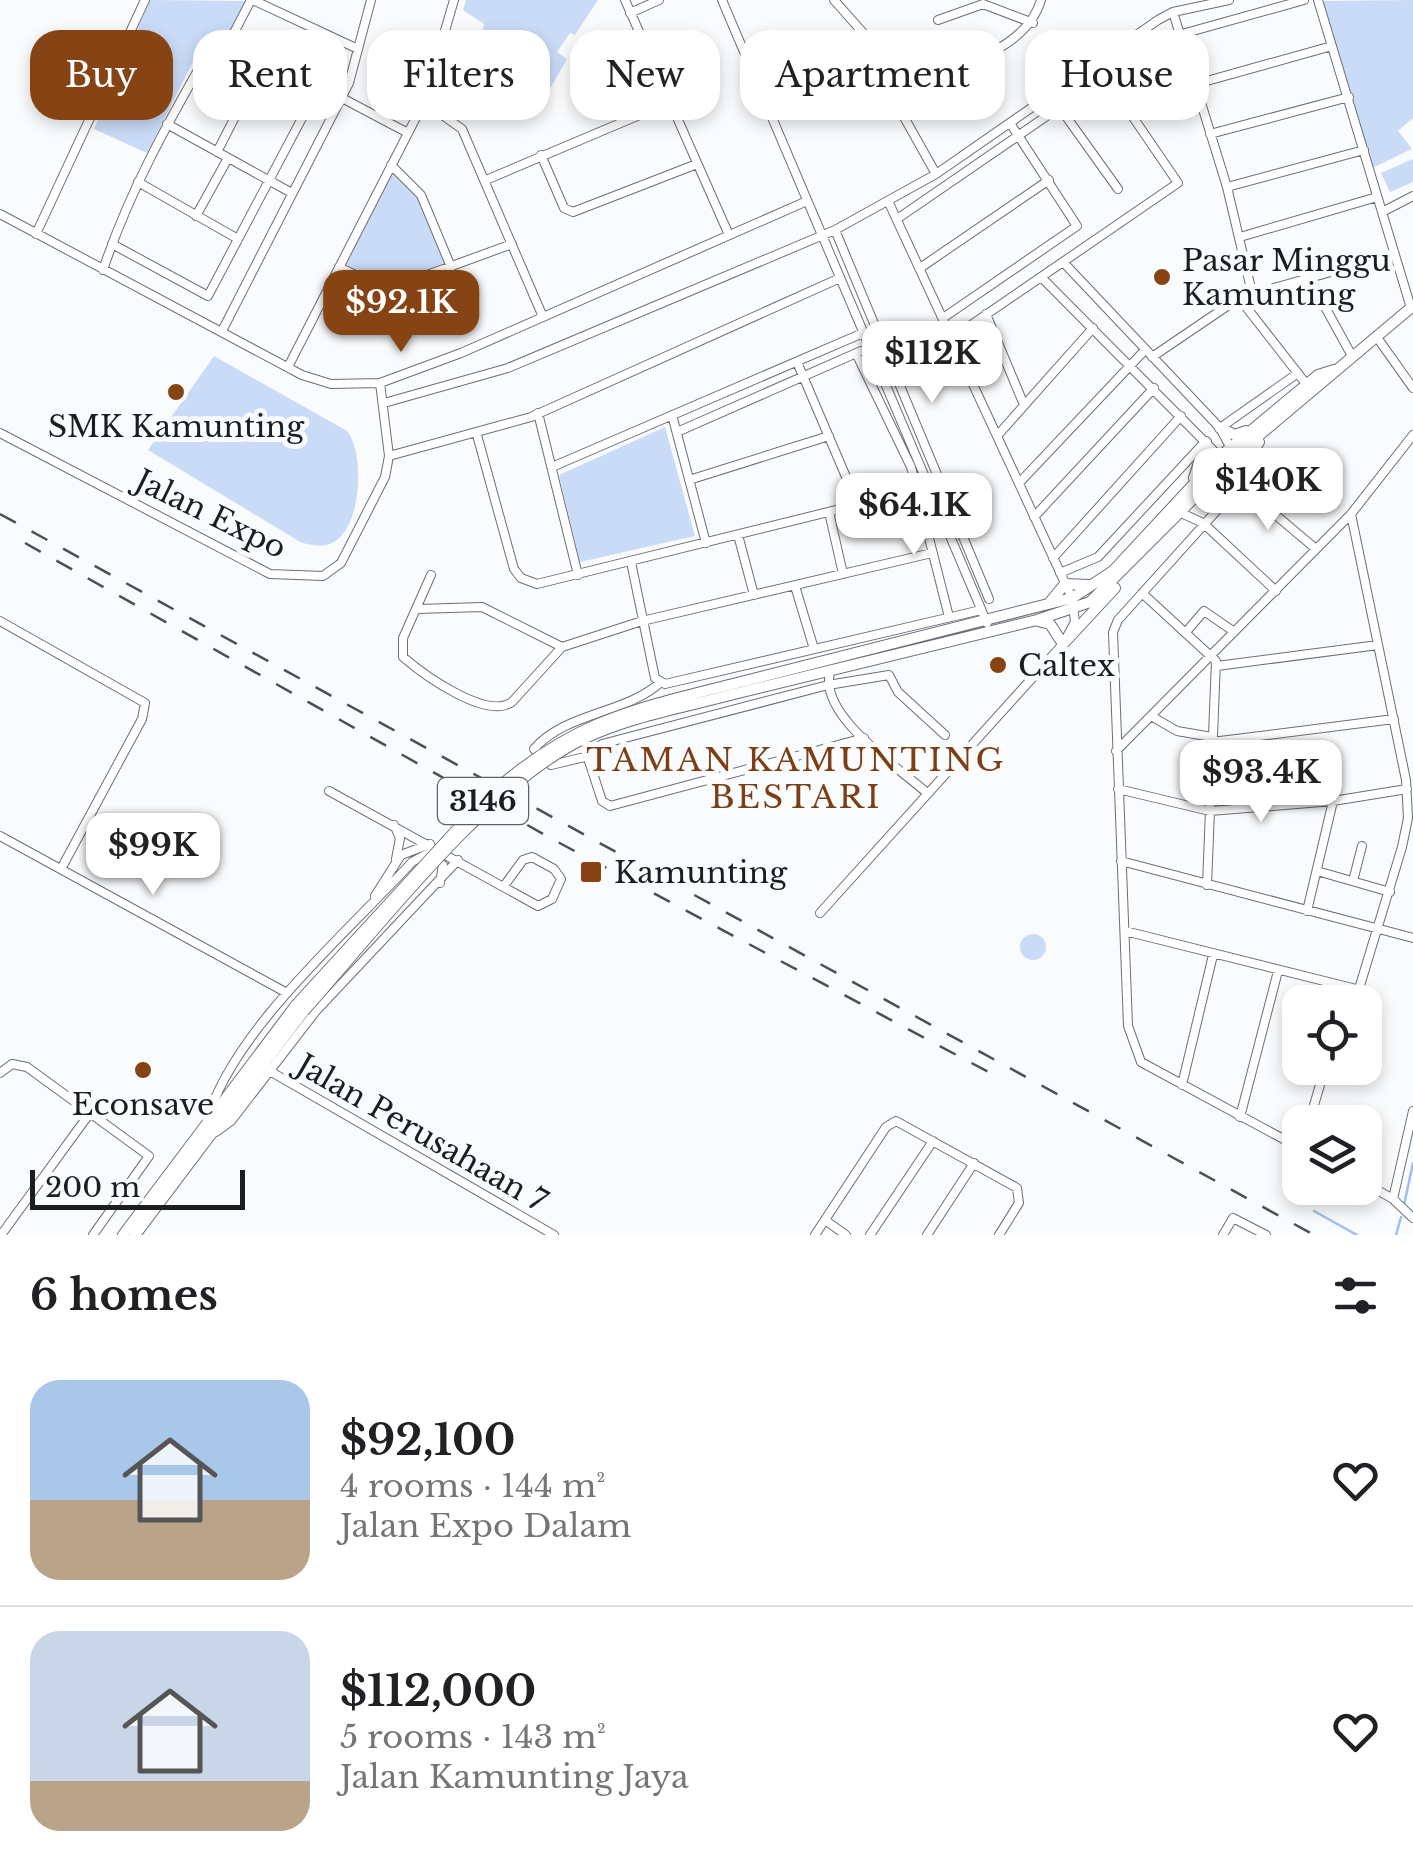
<!DOCTYPE html>
<html lang="en">
<head>
<meta charset="utf-8">
<style>
	body { margin:0; font-family:"Libre Baskerville",serif; background:#f2f2f2; color:#202124; height:100vh; display:flex; flex-direction:column; font-size:38px; white-space:nowrap }
	* { box-sizing:border-box; margin:0 }
	p { font-size:32px; color:#757577 }
	.icon { flex:none; width:55px; height:55px; fill:none; stroke:currentColor; stroke-width:2; stroke-linecap:round; stroke-linejoin:round }
	.map { position:relative; height:1235px; overflow:hidden }
	.details { display:flex; flex-direction:column; background:#fff; flex:1 }
	.details>* { flex:none }
	.guide { position:absolute; left:30px; top:30px; width:1355px; height:90px; display:flex; gap:20px }
	.buttons { position:absolute; left:1282px; top:985px; display:grid; gap:20px }
	.buttons a { display:grid; place-items:center; width:100px; height:100px; border-radius:20px; background:#fff; box-shadow:0 5px 15px #0003; font-size:50px }
	.scale { position:absolute; left:30px; bottom:25px; width:215px; box-sizing:border-box; padding-left:10px; border:5px solid #1b1d21; border-top:0; font-size:28px; line-height:35px; white-space:nowrap; color:#1b1d21; -webkit-text-stroke:8px #f9fbfd; paint-order:stroke }
	.price { position:absolute; translate:-50% -85px; padding:0 22px; border-radius:20px; background:#fff; color:#222; font-size:32px; line-height:65px; filter:drop-shadow(0 2px 5px #0008) }
	.price::after { content:''; position:absolute; left:50%; top:60px; width:30px; height:22px; margin-left:-15px; background:inherit; clip-path:polygon(0 0,100% 0,50% 100%) }
	.price.selected { background:#864314; color:#fff }
	ul { padding:0; list-style:none }
	li { display:flex; align-items:center; gap:30px; height:250px; padding:0 30px }
	li+li { border-top:2px solid #e0e0e0 }
	li span { display:grid; place-items:center; flex:none; width:280px; height:200px; border-radius:30px; color:#555 }
	li>.icon { margin-inline-start:auto }
	span .icon { width:120px; height:120px; fill:#fffc; stroke-width:1 }
	li b { font-size:42px }
	h2 { display:flex; justify-content:space-between; align-items:center; height:120px; padding:0 30px; font-size:42px }
	.tag { padding:0 35px; border-radius:30px; background:#fff; box-shadow:0 5px 15px #0003; font-size:35px; line-height:90px }
	.tag.selected { background:#864314; color:#fff }
	.map>svg:first-child { display:block }
	.green { fill:#cadbf7 }
	.lines { fill:none; stroke-linecap:round; stroke-linejoin:round }
	.stream { stroke:#a2bef0; stroke-width:2.5 }
	.minor-casing { stroke:#696f79; stroke-width:10 }
	.major-casing { stroke:#696f79; stroke-width:12 }
	.minor { stroke:#fff; stroke-width:8 }
	.major { stroke:#fff; stroke-width:10 }
	.rail { stroke:#4d4f52; stroke-width:2.5; stroke-dasharray:18 18; stroke-linecap:butt }
	.major-bridge-casing { stroke:#696f79; stroke-width:12; stroke-linecap:butt }
	.major-bridge { stroke:#fff; stroke-width:10 }
	.poi-dot { fill:#864314; stroke:#f9fbfd; stroke-width:4 }
	.labels { text-anchor:middle; dominant-baseline:central; stroke-width:10; stroke-linejoin:round; paint-order:stroke }
	.shield { fill:#f9fbfd; stroke:#5e6063; stroke-width:2.5 }
	.shield-label { font-size:28px; font-weight:bold; fill:#1b1d21 }
	.poi-label { font-size:30px; fill:#1b1d21; stroke:#f9fbfd; text-anchor:start }
	.street-label { font-size:30px; fill:#1b1d21; stroke:#f9fbfd }
	.neighbourhood-label { font-size:32px; letter-spacing:2.5px; fill:#7c3f15; stroke:#f9fbfd }
</style>
</head>
<body>
<div class="map">
<svg width="1413" height="1235" viewBox="0 0 1413 1235">
	<rect width="100%" height="100%" fill="#f9fbfd"/>
	<path class="green" d="M150,0L247,1L224,46L206,36L147,153L94,129Z
		M466,0H598L575,35L570,33L557,52L567,59L551,87L499,78L480,44L484,24L463,10Z
		M1413,0V118L1398,131L1412,149L1368,170L1319,1Z
		M1413,159V182L1390,192L1381,173Z
		M392,172L415,192L449,261C398,280 394,290 344,263Z
		M214,356L347,431C366,454 362,538 326,545C319,547 308,544 302,543L148,450Z
		M665,427L695,536L580,562L559,475Z
		M1020 947a13 13 0 1 1 26 0a13 13 0 1 1-26 0Z"/>
	<g class="lines">
		<path class="stream" d="M1404,1205L1413,1163
			M1314,1211L1357,1235
			M1396,1235L1401,1217"/>
		<g class="minor-casing">
			<path id="minor" d="M253,0L358,49
				M625,0L729,235
				M722,0L987,623
				M834,0L873,44L895,101L936,174
				M1318,0L1411,308
				M1173,12L1227,187L1252,293
				M630,13L659,0
				M938,20L983,4L1033,23
				M1182,34L1304,0
				M223,54L251,0
				M1196,84L1332,46
				M890,90C940,71 1025,56 1041,0
				M1050,94L1118,189
				M342,98L408,133
				M424,102L462,129L543,317
				M167,124L290,192
				M1210,134L1349,97
				M217,152L258,72
				M541,155L564,208L573,212L697,164
				M391,165L421,195L451,267
				M486,180L668,103
				M138,182L238,239
				M1227,187L1364,150
				M1384,211L1413,196
				M0,214L302,375L331,384L380,383L461,353L807,201
				M196,216L228,158
				M897,219L1105,76
				M835,230L989,599
				M36,234L145,0
				M1240,237L1377,197
				M1063,262L1220,428L1247,478
				M339,267L376,285L397,286L512,244
				M920,268L1049,180
				M103,270C129,192 168,122 209,51L311,101L208,296L112,244
				M1308,276L1352,356
				M1041,277L1214,451L1239,484L1316,549
				M1239,298L1307,385
				M986,314L1024,405
				M943,318L1077,226L1010,123
				M222,331L349,83L371,0
				M1376,336L1413,388
				M952,338L1178,183L1096,63
				M856,353L911,467L949,617
				M1152,357L1239,298L1394,254
				M797,362L858,505
				M288,367L424,102L454,0
				M384,403L508,368L835,230L936,174L1158,20L1173,12L1229,0
				M538,413L578,575
				M672,415L706,543
				M1220,428L1298,373
				M677,432L861,351
				M0,433L270,574L323,576L341,563L385,477L389,456L380,383
				M477,435L514,569L521,578L537,584L917,490L942,479
				M997,436L1093,328
				M389,456L531,417L840,278
				M552,467L863,333
				M1247,477L1118,620L1113,632L1128,1026L1141,1062L1300,1148
				M689,480L829,436
				M1019,483L1145,350
				M829,512L843,574
				M1179,512L1203,523L1276,591
				M1351,514L1406,780L1408,818L1402,847L1355,1002
				M1034,517L1154,388
				M738,535L754,595
				M1053,558L1181,416
				M631,562L655,678L665,684L981,610
				M1060,573L1098,557L1203,444
				M431,575L403,638V657C425,676 487,720 512,702L562,647
				M795,586L814,649
				M1142,593L1216,661L1207,885
				M418,609L482,607L562,647L642,621L932,553
				M0,621L145,703L142,719L61,869
				M1186,632L1204,611L1233,631
				M1217,666L1378,645
				M830,673C819,716 898,767 927,793
				M1151,716L1177,731L1212,737
				M864,738L610,806L602,801L589,761L592,751L602,744L828,685L889,675L898,692L945,735
				M1212,742L1394,719
				M1116,751L1351,514L1413,435
				M589,756L551,765L534,749C566,712 626,714 661,682
				M1118,789L1210,811L1333,801L1407,789
				M329,791L538,906L552,899L561,879L554,869L532,857L523,860L504,886
				M394,825L400,838L396,859
				M0,836L287,993
				M1121,861L1413,938
				M1317,871L1390,892
				M1353,881L1362,846
				M375,896L401,855L430,844
				M1307,911L1333,801
				M820,913L1063,644L1075,622L1072,598L889,203
				M1125,931L1360,990
				M268,1070L554,1235
				M0,1073L12,1064L27,1067L149,1156L93,1235
				M1182,1085L1213,955
				M1240,1117L1278,971
				M208,1118C234,1029 349,931 412,862L427,854L443,865L440,883
				M1309,1122L1325,1068
				M216,1132L231,1121L316,1011L458,860
				M1365,1183L1393,1199L1413,1218
				M1393,1199L1413,1111
				M825,1220L846,1235
				M1,1235L90,1113
				M815,1235L886,1127L896,1121L1017,1188L1019,1203L999,1235
				M870,1235L933,1141
				M927,1235L974,1163
				M1223,1235L1233,1218L1266,1235"/>
		</g>
		<g class="major-casing">
			<path id="major" d="M1220,428L1235,435L1246,431
				M1247,477L1249,458L1259,442
				M1194,478L1206,442
				M1050,602L1065,584L1089,585
				M1038,621L1050,624L1063,644L1115,588
				M729,685L1072,598L1113,571L1218,458L1318,375L1334,370
				M730,695L1037,620L1090,602L1244,448L1413,306
				M123,1235L296,1005
				M135,1235L304,1011"/>
		</g>
		<use href="#minor" class="minor"/>
		<use href="#major" class="major"/>
		<path class="rail" d="M0,514L1314,1235
			M25,543L554,840L994,1075"/>
		<g class="major-bridge-casing">
			<path id="major-bridge" d="M296,1005L484,800C566,725 624,711 729,685
				M304,1011C377,929 486,786 583,739C629,717 681,708 730,695"/>
		</g>
		<use href="#major-bridge" class="major-bridge"/>
	</g>
	<g class="poi-dot">
		<circle cx="1162" cy="277" r="10"/>
		<circle cx="176" cy="392" r="10"/>
		<circle cx="998" cy="665" r="10"/>
		<rect x="579" y="860" width="24" height="24" rx="5"/>
		<circle cx="143" cy="1070" r="10"/>
	</g>
	<g class="labels">
		<rect class="shield" x="438" y="778" width="90" height="46" rx="8"/>
		<g class="shield-label">
			<text x="483" y="801">3146</text>
		</g>
		<g class="poi-label">
			<text x="1182" y="260">Pasar Minggu<tspan x="1182" dy="34">Kamunting</tspan></text>
			<text x="176" y="426" text-anchor="middle">SMK Kamunting</text>
			<text x="1018" y="665">Caltex</text>
			<text x="614" y="872">Kamunting</text>
			<text x="143" y="1104" text-anchor="middle">Econsave</text>
		</g>
		<g class="street-label">
			<text transform="translate(211 514) rotate(26)">Jalan Expo</text>
			<text transform="translate(422 1133) rotate(30)">Jalan Perusahaan 7</text>
		</g>
		<g class="neighbourhood-label">
			<text x="796" y="760">TAMAN KAMUNTING<tspan x="796" dy="37">BESTARI</tspan></text>
		</g>
	</g>
</svg>
<div class="buttons">
<a><svg class="icon" aria-label="locate" viewBox="0 0 24 24"><circle cx="12" cy="12" r="6"/><path d="M12 2v4M12 18v4M2 12h4M18 12h4"/></svg></a>
<a><svg class="icon" aria-label="layers" viewBox="0 0 24 24"><path d="M12 4l9 5-9 5-9-5zM3 14l9 5 9-5"/></svg></a>
</div>
<div class="scale">200 m</div>
<b class="price selected" style="left:401px;top:355px">$92.1K</b>
<b class="price" style="left:932px;top:406px">$112K</b>
<b class="price" style="left:1268px;top:533px">$140K</b>
<b class="price" style="left:914px;top:558px">$64.1K</b>
<b class="price" style="left:1261px;top:825px">$93.4K</b>
<b class="price" style="left:153px;top:898px">$99K</b>
<div class="guide">
<a class="tag selected">Buy</a>
<a class="tag">Rent</a>
<a class="tag">Filters</a>
<a class="tag">New</a>
<a class="tag">Apartment</a>
<a class="tag">House</a>
</div>
</div>
<section class="details">
<h2>6 homes<svg class="icon" aria-label="filters" viewBox="0 0 24 24"><path d="M4 7h16M4 17h16"/><circle cx="9" cy="7" r="2"/><circle cx="15" cy="17" r="2"/></svg></h2>
<ul>
<li><span style="background:linear-gradient(#a9c7e8 60%,#b9a48a 0)"><svg class="icon" aria-label="home" viewBox="0 0 24 24"><path d="M3 11l9-7 9 7M6 9v11h12V9"/></svg></span><div><b>$92,100</b><p>4 rooms · 144 m²</p><p>Jalan Expo Dalam</p></div><svg class="icon" aria-label="heart" viewBox="0 0 24 24"><path d="M12 20l-8-8c-3-5 5-10 8-4 3-6 11-1 8 4z"/></svg></li>
<li><span style="background:linear-gradient(#c9d6e8 75%,#b9a48a 0)"><svg class="icon" aria-label="home" viewBox="0 0 24 24"><path d="M3 11l9-7 9 7M6 9v11h12V9"/></svg></span><div><b>$112,000</b><p>5 rooms · 143 m²</p><p>Jalan Kamunting Jaya</p></div><svg class="icon" aria-label="heart" viewBox="0 0 24 24"><path d="M12 20l-8-8c-3-5 5-10 8-4 3-6 11-1 8 4z"/></svg></li>
</ul>
</section>
</body>
</html>
